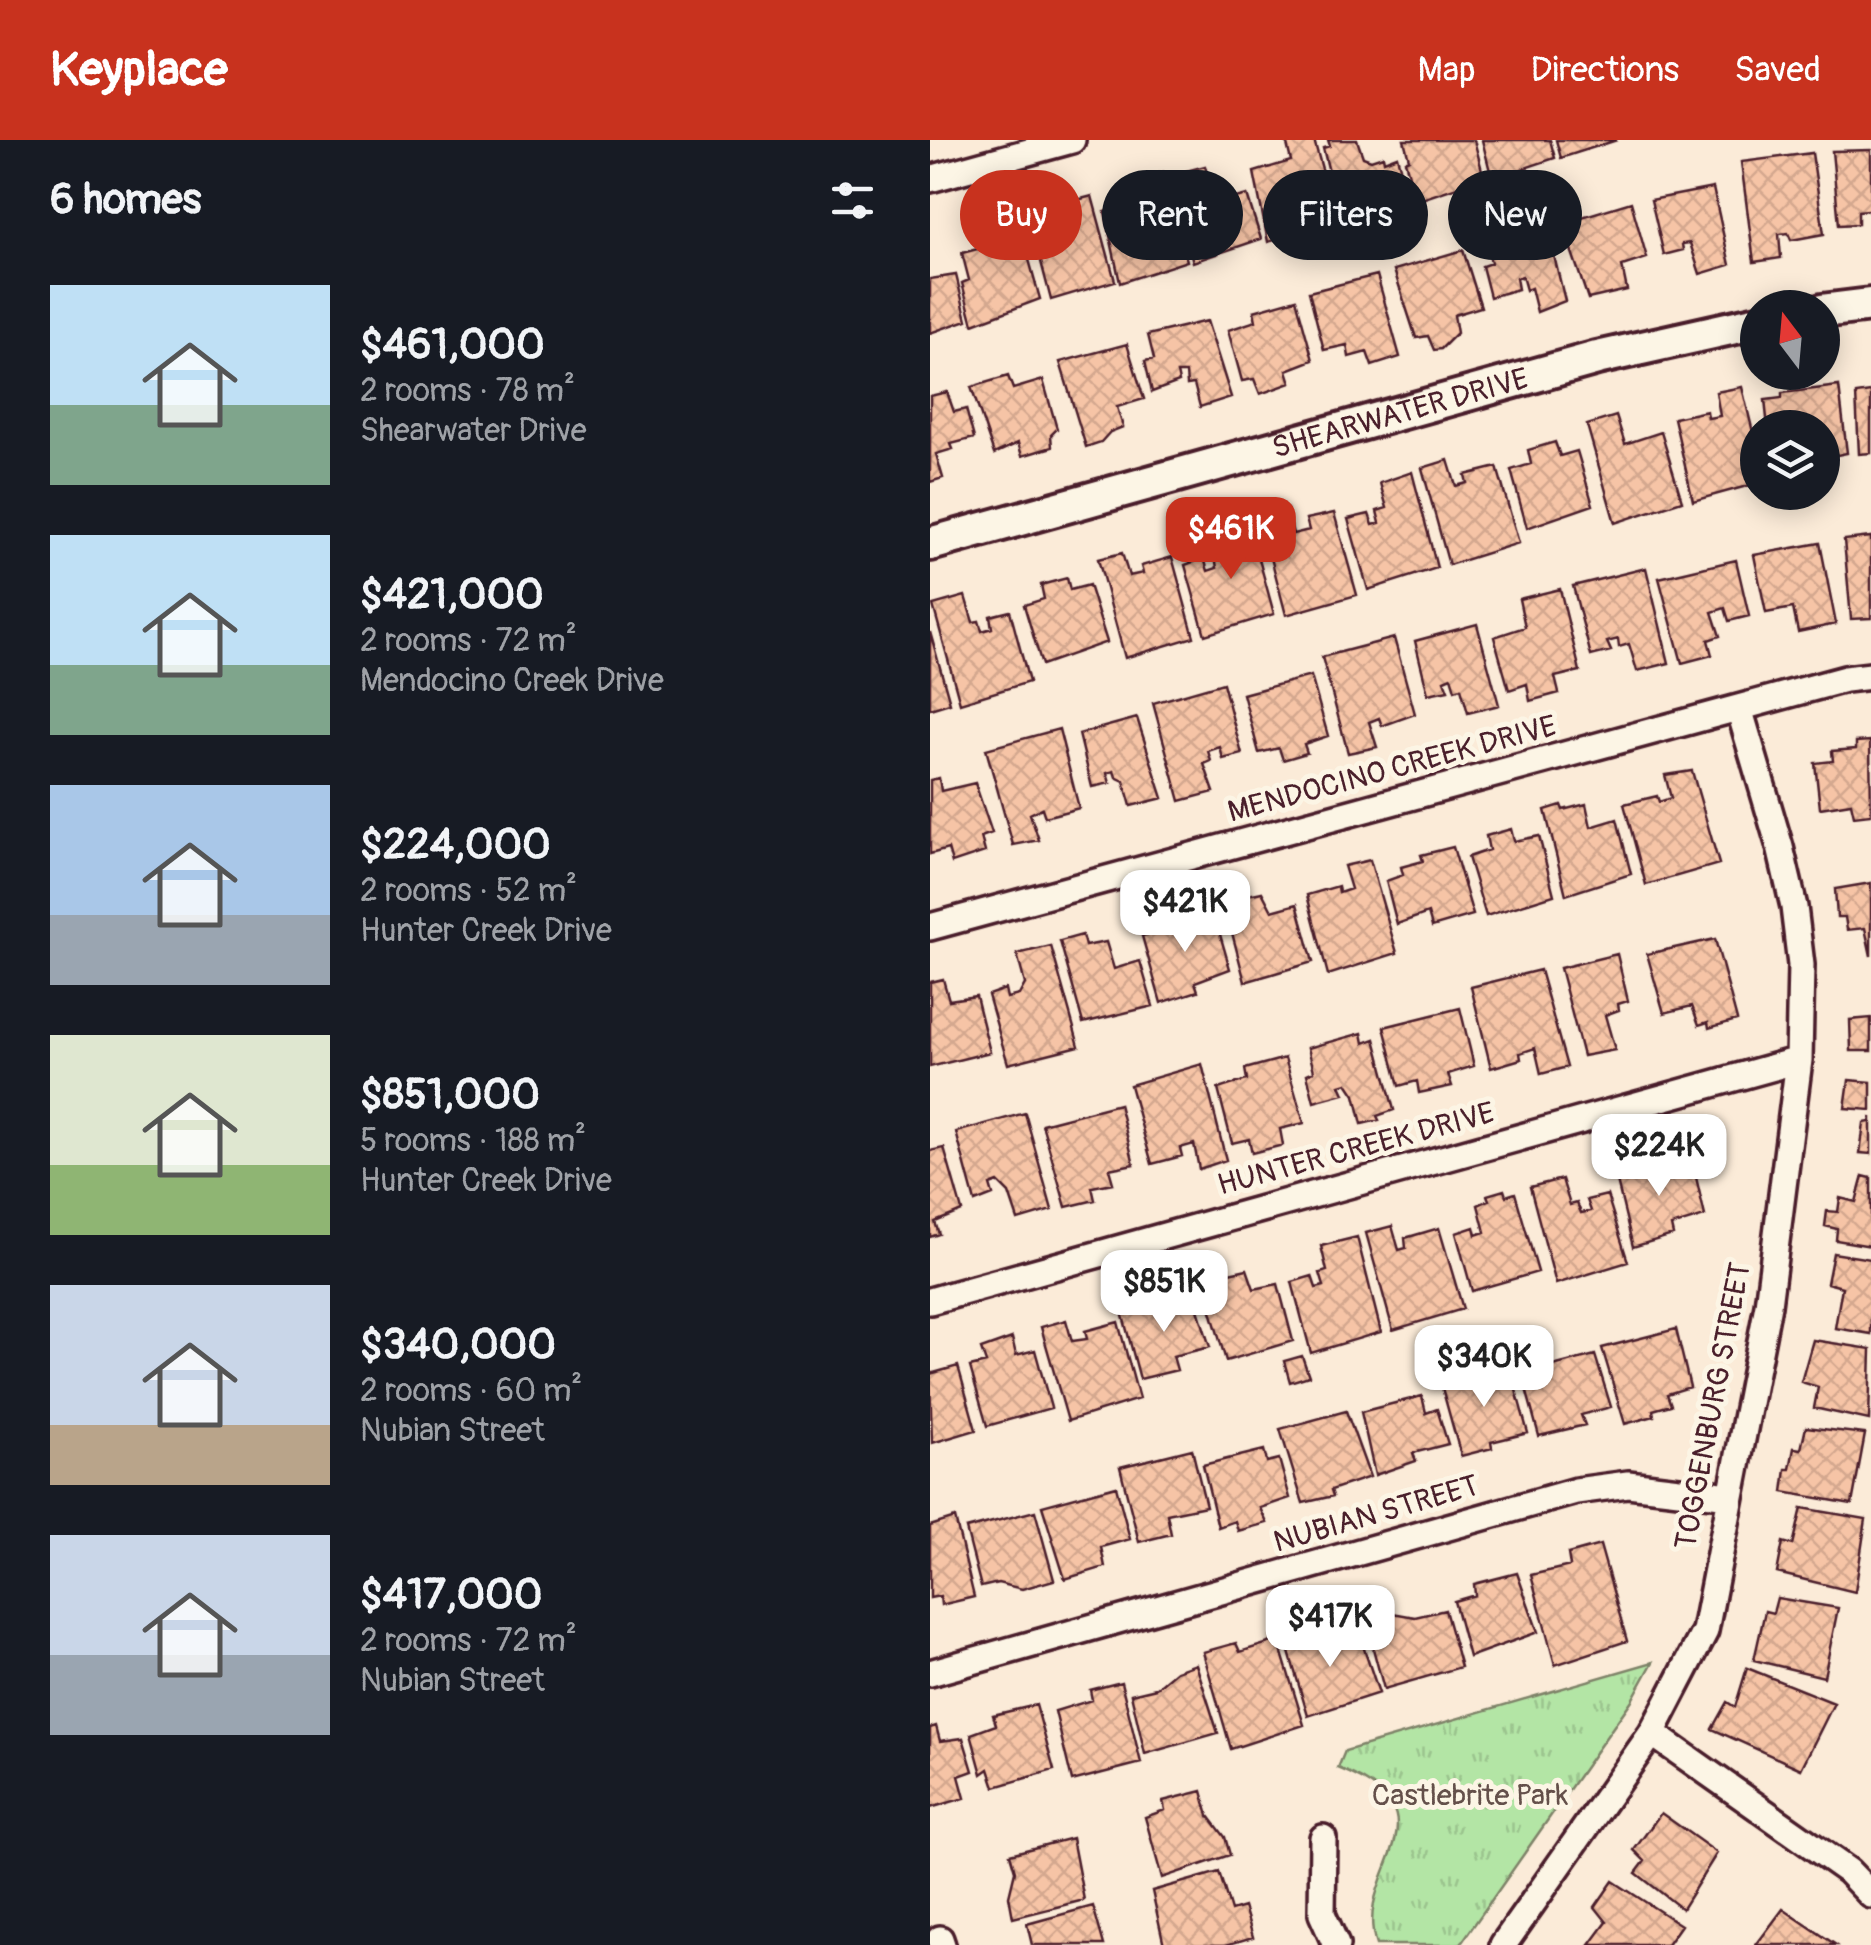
<!DOCTYPE html>
<html lang="en">
<head>
<meta charset="utf-8">
<style>
	body { margin:0; font-family:Pangolin,sans-serif; background:#20242c; color:#f1f3f6; height:100vh; display:flex; flex-direction:column; font-size:38px; white-space:nowrap }
	* { box-sizing:border-box; margin:0 }
	p { font-size:32px; color:#9ea1a6 }
	.icon { flex:none; width:55px; height:55px; fill:none; stroke:currentColor; stroke-width:2; stroke-linecap:round; stroke-linejoin:round }
	.map { position:relative; flex:1; overflow:hidden }
	.side { display:flex; flex-direction:column; background:#171b24; width:930px }
	.side>* { flex:none }
	.banner { position:absolute; left:30px; top:30px; width:760px; height:90px; display:flex; gap:20px }
	.needle { width:65px; rotate:344deg }
	.buttons { position:absolute; left:810px; top:150px; display:grid; gap:20px }
	.buttons a { display:grid; place-items:center; width:100px; height:100px; border-radius:50%; background:#171b24; box-shadow:0 5px 25px #0003; font-size:50px }
	.price { position:absolute; translate:-50% -85px; padding:0 22px; border-radius:20px; background:#fff; color:#222; font-size:32px; line-height:65px; filter:drop-shadow(0 2px 5px #0008) }
	.price::after { content:''; position:absolute; left:50%; top:60px; width:30px; height:22px; margin-left:-15px; background:inherit; clip-path:polygon(0 0,100% 0,50% 100%) }
	.price.current { background:#c8321e; color:#fff }
	ul { padding:0; list-style:none }
	li { display:flex; align-items:center; gap:30px; height:250px; padding:0 50px }
	li span { display:grid; place-items:center; flex:none; width:280px; height:200px; border-radius:0px; color:#555 }
	li>.icon { margin-inline-start:auto }
	span .icon { width:120px; height:120px; fill:#fffc; stroke-width:1 }
	li b { font-size:42px }
	h2 { display:flex; justify-content:space-between; align-items:center; height:120px; padding:0 50px; font-size:42px }
	.chip { padding:0 35px; border-radius:45px; background:#171b24; box-shadow:0 5px 25px #0003; font-size:35px; line-height:90px }
	.chip.current { background:#c8321e; color:#fff }
	header { display:flex; align-items:center; gap:60px; box-sizing:border-box; height:140px; padding:0 50px; background:#c8321e; color:#fff }
	header strong { font-size:48px }
	nav { display:flex; gap:55px; margin-inline-start:auto; font-size:35px }
	main { display:flex; flex:1; min-height:0 }
	.map>svg:first-child { display:block }
	.park { fill:url(#park-tufts); stroke:#7e8268; stroke-width:2.5 }
	.building { fill:url(#building-cross-hatch); stroke:#4a1f2b; stroke-width:2.5 }
	.lines { fill:none; stroke-linecap:round; stroke-linejoin:round }
	.minor-casing { stroke:#4a1f2b; stroke-width:32 }
	.tertiary-casing { stroke:#4a1f2b; stroke-width:40 }
	.minor { stroke:#fcf5e5; stroke-width:25 }
	.tertiary { stroke:#fcf5e5; stroke-width:32 }
	.labels { text-anchor:middle; dominant-baseline:central; stroke-width:10; stroke-linejoin:round; paint-order:stroke }
	.street-label { font-size:30px; fill:#4a1f2b; stroke:#fcf5e5 }
	.park-label { font-size:30px; fill:#64504a; stroke:#fcf5e5 }
</style>
</head>
<body>
<header>
<strong>Keyplace</strong>
<nav><a>Map</a><a>Directions</a><a>Saved</a></nav>
</header>
<main>
<section class="side">
<h2>6 homes<svg class="icon" aria-label="filters" viewBox="0 0 24 24"><path d="M4 7h16M4 17h16"/><circle cx="9" cy="7" r="2"/><circle cx="15" cy="17" r="2"/></svg></h2>
<ul>
<li><span style="background:linear-gradient(#bfe0f5 60%,#7fa58c 0)"><svg class="icon" aria-label="home" viewBox="0 0 24 24"><path d="M3 11l9-7 9 7M6 9v11h12V9"/></svg></span><div><b>$461,000</b><p>2 rooms · 78 m²</p><p>Shearwater Drive</p></div></li>
<li><span style="background:linear-gradient(#bfe0f5 65%,#7fa58c 0)"><svg class="icon" aria-label="home" viewBox="0 0 24 24"><path d="M3 11l9-7 9 7M6 9v11h12V9"/></svg></span><div><b>$421,000</b><p>2 rooms · 72 m²</p><p>Mendocino Creek Drive</p></div></li>
<li><span style="background:linear-gradient(#a9c7e8 65%,#9aa5b1 0)"><svg class="icon" aria-label="home" viewBox="0 0 24 24"><path d="M3 11l9-7 9 7M6 9v11h12V9"/></svg></span><div><b>$224,000</b><p>2 rooms · 52 m²</p><p>Hunter Creek Drive</p></div></li>
<li><span style="background:linear-gradient(#dfe7d0 65%,#8fb573 0)"><svg class="icon" aria-label="home" viewBox="0 0 24 24"><path d="M3 11l9-7 9 7M6 9v11h12V9"/></svg></span><div><b>$851,000</b><p>5 rooms · 188 m²</p><p>Hunter Creek Drive</p></div></li>
<li><span style="background:linear-gradient(#c9d6e8 70%,#b9a48a 0)"><svg class="icon" aria-label="home" viewBox="0 0 24 24"><path d="M3 11l9-7 9 7M6 9v11h12V9"/></svg></span><div><b>$340,000</b><p>2 rooms · 60 m²</p><p>Nubian Street</p></div></li>
<li><span style="background:linear-gradient(#c9d6e8 60%,#9aa5b1 0)"><svg class="icon" aria-label="home" viewBox="0 0 24 24"><path d="M3 11l9-7 9 7M6 9v11h12V9"/></svg></span><div><b>$417,000</b><p>2 rooms · 72 m²</p><p>Nubian Street</p></div></li>
</ul>
</section>
<div class="map">
<svg width="941" height="1805" viewBox="0 0 941 1805">
	<defs>
		<pattern id="park-tufts" width="24" height="20" patternUnits="userSpaceOnUse" patternTransform="scale(2.5)"><rect width="24" height="20" fill="#b3e5a5"/><path d="M3 7l-1-3M5 7V3M7 7l1-3M15 17l-1-3M17 17v-4M19 17l1-3" fill="none" stroke="#9bc48e"/></pattern>
		<pattern id="building-cross-hatch" width="8" height="8" patternUnits="userSpaceOnUse" patternTransform="scale(2.5)"><rect width="8" height="8" fill="#f6c4a6"/><path d="M0 0l8 8M0 8l8-8" fill="none" stroke="#d4a88f"/></pattern>
	</defs>
	<rect width="100%" height="100%" fill="#fbebd8"/>
	<filter id="ink" filterUnits="userSpaceOnUse"><feTurbulence type="fractalNoise" baseFrequency=".01" numOctaves="2"/><feDisplacementMap in="SourceGraphic" scale="20" xChannelSelector="R" yChannelSelector="G"/><feConvolveMatrix kernelMatrix="1 2 1 2 8 2 1 2 1" color-interpolation-filters="sRGB"/></filter>
	<g filter="url(#ink)">
		<path class="park" d="M723,1522L702,1560L530,1805H446C421,1730 530,1676 408,1628L415,1611Z"/>
		<path class="building" d="M356,0H384L411,98L386,108L381,90L338,102L324,32L361,21Z
			M398,0H427L433,17L441,20L453,16L454,21L467,16L479,60L449,70L454,87L425,95L421,78L411,80L393,8L400,6Z
			M474,0H544L554,38L486,61L475,21L479,19Z
			M552,0H620L625,18L562,39Z
			M626,0H687L631,18Z
			M941,10V79L938,70L928,71V84L909,85L902,11Z
			M882,13L894,94L861,100L858,93L849,94L851,118L824,122L811,22Z
			M275,26L284,58L293,55L302,59L317,55L331,99L263,122L243,50L252,47L249,33Z
			M233,32L257,121L190,143L175,72L211,61L206,40Z
			M783,48L800,125L770,134L760,103L752,104L753,110L734,115L721,60Z
			M162,56L185,141L121,160L98,72L104,70L102,63L123,57L129,79L135,76L132,64Z
			M701,62L717,118L692,126L697,150L658,159L632,83Z
			M86,73L110,159L43,184L32,143L39,140L32,113L63,105L59,81Z
			M616,83L635,161L607,172L601,148L596,150L592,136L586,138L588,149L560,157L552,126L561,123L555,98Z
			M533,110L551,167L524,175L527,193L511,209L504,210L498,196L486,198L464,130Z
			M26,135L37,180L0,193V139Z
			M447,135L470,217L442,226L437,212L419,217L417,205L394,210L379,152Z
			M366,159L383,220L357,230L361,243L330,254L324,239L312,241L298,190L326,181L324,171Z
			M277,181L301,257L270,267L264,244L257,245L256,233H247L249,242L222,252L215,221L224,219L218,195Z
			M197,204L214,259L187,267L193,287L180,292L171,302L156,307L130,222Z
			M78,236L83,249L113,240L127,289L121,295L122,307L92,316L88,303L64,314L41,247Z
			M909,246L917,313L892,318V288H838L835,260L852,258V253Z
			M812,247L828,313V343L763,361L744,278L777,271L778,278L790,276L786,252Z
			M17,252L24,272L36,269L44,298L21,304L23,309L6,314L13,338L0,342V256Z
			M941,252V313L929,314L926,254Z
			M686,276L695,304L731,292L752,361L685,383L657,285Z
			M625,302L630,316L647,311L663,365L597,388L581,330L601,324L598,310Z
			M518,320L526,346L537,343L535,335L567,327L589,403L519,425L492,328Z
			M482,332L507,428L438,450L418,379L439,374L443,385L450,383L447,371L457,368L450,343Z
			M357,369L363,394L379,390L376,379L404,373L427,455L356,475L330,376Z
			M318,379L344,474L275,495L255,425L274,418L278,431L287,428L285,416L294,413L286,388Z
			M941,397V478L921,479L914,400Z
			M890,403L906,484L868,492L863,468L836,473L824,415Z
			M192,413L199,436L213,433L211,426L242,417L264,497L195,518L168,419Z
			M806,420L819,476L799,481L795,468L782,472L790,496L778,500L782,515L752,523L729,438Z
			M716,428L739,523L707,531L699,504L689,507L688,499L677,502L681,511L661,516L643,446Z
			M137,438L140,450L159,445L177,502L112,525L94,465L114,459L111,445Z
			M630,449L650,531L625,537L629,553L600,561L597,544L579,550L564,497L595,487L589,459Z
			M35,456L43,482L49,481L52,491L62,488L60,476L80,471L99,542L30,563L3,465Z
			M547,484L569,565L538,573L531,548L525,550L521,537L514,540L518,550L498,554L485,501Z
			M0,492L20,563L0,569Z
			M464,498L485,574L452,586L449,578L439,582L447,607L418,613L392,517Z
			M381,536L398,596L374,604L377,613L353,620L349,608L329,613L313,554Z
			M293,543L312,614L293,619L290,607L278,611L281,621L274,624L284,652L250,661L223,563Z
			M207,578L233,658L201,666L194,641L186,637L184,631L177,633L180,643L162,647L149,594Z
			M129,589L149,668L115,677L112,668L100,674L109,700L83,705L56,609Z
			M940,601L941,674L924,676L921,663L890,668L885,623L903,621L902,611L926,609V602Z
			M762,631L789,724L716,745L694,664L727,656L729,662L741,658L735,635Z
			M9,638L11,651L45,643L62,693L51,697L55,712L22,723L18,709L0,714V640Z
			M656,664L661,687L687,679L701,734L636,755L615,670L631,665L633,670Z
			M581,689L584,701L609,696L624,755L556,776L538,717L559,710L556,696Z
			M523,707L543,775L502,787L498,773L467,784L456,741L473,735L471,727L493,721L491,715Z
			M440,720L467,813L398,835L377,755L408,746L409,753L421,749L414,726Z
			M941,743V816L935,788L917,790L915,777H907L905,749Z
			M317,750L318,755L332,752L342,771L367,764L383,822L315,842L296,770L307,766L304,753Z
			M271,768L277,787L287,784L300,829L265,842L268,851L231,863L212,796L247,786L242,775Z
			M152,795L155,806L176,802L184,829L210,821L223,866L153,883L130,801Z
			M785,799L807,880L779,888L778,882L769,885L762,866L734,873L717,814Z
			M121,806L149,906L78,924L58,855L75,849L77,858L89,855L95,844L87,814Z
			M687,814L698,861L688,864L689,870L675,875L685,910L653,916L630,828Z
			M610,830L637,927L611,934L605,908L590,913L591,919L561,928L541,847Z
			M13,839L19,860L46,856L60,912L0,927V842Z
			M530,868L544,926L518,934L522,946L489,953L487,941L469,946L454,887Z
			M941,878V911H921L920,880Z
			M432,893L434,903L445,899L464,970L447,976L449,980L432,984L425,955L417,943L410,945L414,954L384,962L377,934L384,931L378,908Z
			M355,918L374,983L350,989L353,1005L322,1013L319,999L302,1003L288,949L317,940L315,929Z
			M272,924L296,1020L269,1029L264,1004L250,1008L252,1016L222,1024L200,945Z
			M919,940L941,942V970L915,968Z
			M189,964L204,1024L179,1029L183,1043L162,1047L165,1060L136,1067L112,984Z
			M95,973L122,1070L88,1080L79,1053L68,1042L60,1045L63,1055L45,1062L26,992Z
			M941,977V1014L930,1013L934,983L940,982Z
			M14,1008L32,1071L5,1082L9,1094L0,1097V1011Z
			M747,1011L753,1036L765,1033L775,1076L741,1086L743,1095L703,1107L687,1041L699,1039L698,1033L713,1029L712,1021Z
			M933,1036L941,1038V1106L906,1100L907,1089L895,1086L897,1071L908,1072L910,1058L926,1062Z
			M632,1039L640,1065L647,1063L651,1073L661,1071L657,1060L677,1055L698,1122L626,1144L600,1047Z
			M574,1050L576,1056L585,1053L608,1132L542,1151L526,1093L544,1087L546,1095L555,1092L548,1065L559,1060L557,1055Z
			M462,1086L469,1110L476,1108L475,1098L509,1088L533,1169L463,1190L436,1093Z
			M427,1097L451,1192L381,1213L362,1142L382,1136L386,1148L394,1146L390,1133L397,1131L391,1106Z
			M903,1113L941,1119V1194L905,1188L912,1147L897,1143Z
			M297,1127L299,1133L317,1129L324,1149L348,1144L363,1201L296,1221L273,1144L286,1140L284,1131Z
			M244,1157L247,1167L266,1163L280,1207L243,1216L247,1230L210,1239L192,1172Z
			M136,1180L142,1201L157,1199L155,1191L188,1182L209,1259L138,1281L111,1187Z
			M746,1189L760,1247L737,1254L741,1265L723,1270L724,1276L695,1284L672,1208Z
			M82,1198L86,1215L105,1210L121,1268L57,1286L40,1227L56,1223L51,1209Z
			M883,1200L941,1209L939,1280L884,1268L888,1247L871,1242Z
			M665,1215L681,1267L651,1275L655,1285L609,1296L592,1234Z
			M372,1216L379,1236L360,1242L354,1221Z
			M579,1225L598,1293L561,1302L562,1308L531,1316L511,1244Z
			M28,1226L46,1290L2,1303L0,1234Z
			M492,1256L496,1273L507,1269L518,1304L483,1313L486,1321L445,1335L431,1272Z
			M416,1271L440,1337L401,1350L403,1356L373,1363L350,1289Z
			M876,1287L935,1294L922,1364L853,1352L856,1329H860L864,1308L871,1309Z
			M262,1309L276,1366L237,1374L241,1394L209,1402L190,1327Z
			M334,1310L337,1322L349,1319L360,1358L330,1368L337,1383L308,1391L305,1381L288,1387L273,1325Z
			M186,1346L200,1399L171,1407L175,1427L135,1439L112,1366Z
			M872,1368L936,1379L925,1452L847,1433L853,1402L863,1405Z
			M105,1371L124,1440L92,1449L68,1443L51,1447L36,1389Z
			M25,1378L44,1457L11,1465L10,1456L0,1458V1386Z
			M670,1405L697,1501L625,1525L601,1435L640,1426L638,1414Z
			M587,1433L608,1492L539,1517L524,1461L545,1455L544,1444Z
			M847,1458L908,1468L894,1537L824,1520L835,1471L843,1473Z
			M515,1470L531,1527L454,1549L435,1479L457,1472L485,1477Z
			M392,1485L397,1505L430,1497L449,1553L378,1576L354,1495Z
			M348,1500L374,1585L301,1609L273,1512L306,1503L310,1512Z
			M266,1524L288,1593L215,1614L201,1554L226,1548L246,1531Z
			M817,1528L904,1563L871,1629L782,1589L797,1562L805,1567Z
			M191,1542L211,1623L142,1641L125,1571L162,1560L160,1550Z
			M106,1565L124,1630L65,1647L59,1629L52,1634L41,1594L66,1585L63,1575Z
			M6,1586L10,1601L33,1598L43,1631L29,1636L35,1658L0,1668V1588Z
			M272,1651L279,1676L295,1697L300,1715L232,1738L215,1677L235,1670L233,1661Z
			M731,1673L787,1713L752,1769L706,1733L715,1721L704,1710Z
			M142,1698L154,1760L83,1778L79,1756L85,1731L80,1714Z
			M289,1732L301,1771L314,1767L323,1797L296,1805H234L222,1751Z
			M683,1741L751,1785L737,1805H660L677,1782L665,1767Z
			M163,1766L174,1805H102L97,1784Z
			M853,1769L906,1805H826Z"/>
		<g class="lines">
			<g class="minor-casing">
				<path id="minor" d="M0,39L142,0
					M0,787L915,539L941,536
					M0,1161L869,920
					M0,1533L646,1351L698,1344L800,1356
					M722,1593L918,1731L941,1755
					M393,1698L392,1774L406,1805
					M10,1799L12,1805
					M573,1805L722,1593L775,1491L838,1165L869,920L871,825L864,767L850,707L809,568"/>
			</g>
			<g class="tertiary-casing">
				<g id="tertiary">
					<path d="M892,171L941,165"/>
					<path id="s1" d="M0,404L667,218L828,182"/>
				</g>
			</g>
			<use href="#minor" class="minor"/>
			<use href="#tertiary" class="tertiary"/>
		</g>
	</g>
	<g class="labels">
		<g class="street-label">
			<text stroke="none"><textPath href="#s1" startOffset="488">SHEARWATER DRIVE</textPath></text>
			<text transform="translate(462 629) rotate(-15)">MENDOCINO CREEK DRIVE</text>
			<text transform="translate(426 1009) rotate(-15)">HUNTER CREEK DRIVE</text>
			<text transform="translate(783 1266) rotate(-79)">TOGGENBURG STREET</text>
			<text transform="translate(446 1374) rotate(-16)">NUBIAN STREET</text>
		</g>
		<g class="park-label">
			<text x="540" y="1655">Castlebrite Park</text>
		</g>
	</g>
</svg>
<div class="buttons">
<a><svg class="needle" viewBox="-14 -14 28 28"><path d="M0-13l5 13h-10z" fill="#e53935"/><path d="M0 13l5-13h-10z" fill="#9ea1a6"/></svg></a>
<a><svg class="icon" aria-label="layers" viewBox="0 0 24 24"><path d="M12 4l9 5-9 5-9-5zM3 14l9 5 9-5"/></svg></a>
</div>
<b class="price current" style="left:301px;top:442px">$461K</b>
<b class="price" style="left:255px;top:815px">$421K</b>
<b class="price" style="left:729px;top:1059px">$224K</b>
<b class="price" style="left:234px;top:1195px">$851K</b>
<b class="price" style="left:554px;top:1270px">$340K</b>
<b class="price" style="left:400px;top:1530px">$417K</b>
<div class="banner">
<a class="chip current">Buy</a>
<a class="chip">Rent</a>
<a class="chip">Filters</a>
<a class="chip">New</a>
</div>
</div>
</main>
</body>
</html>
